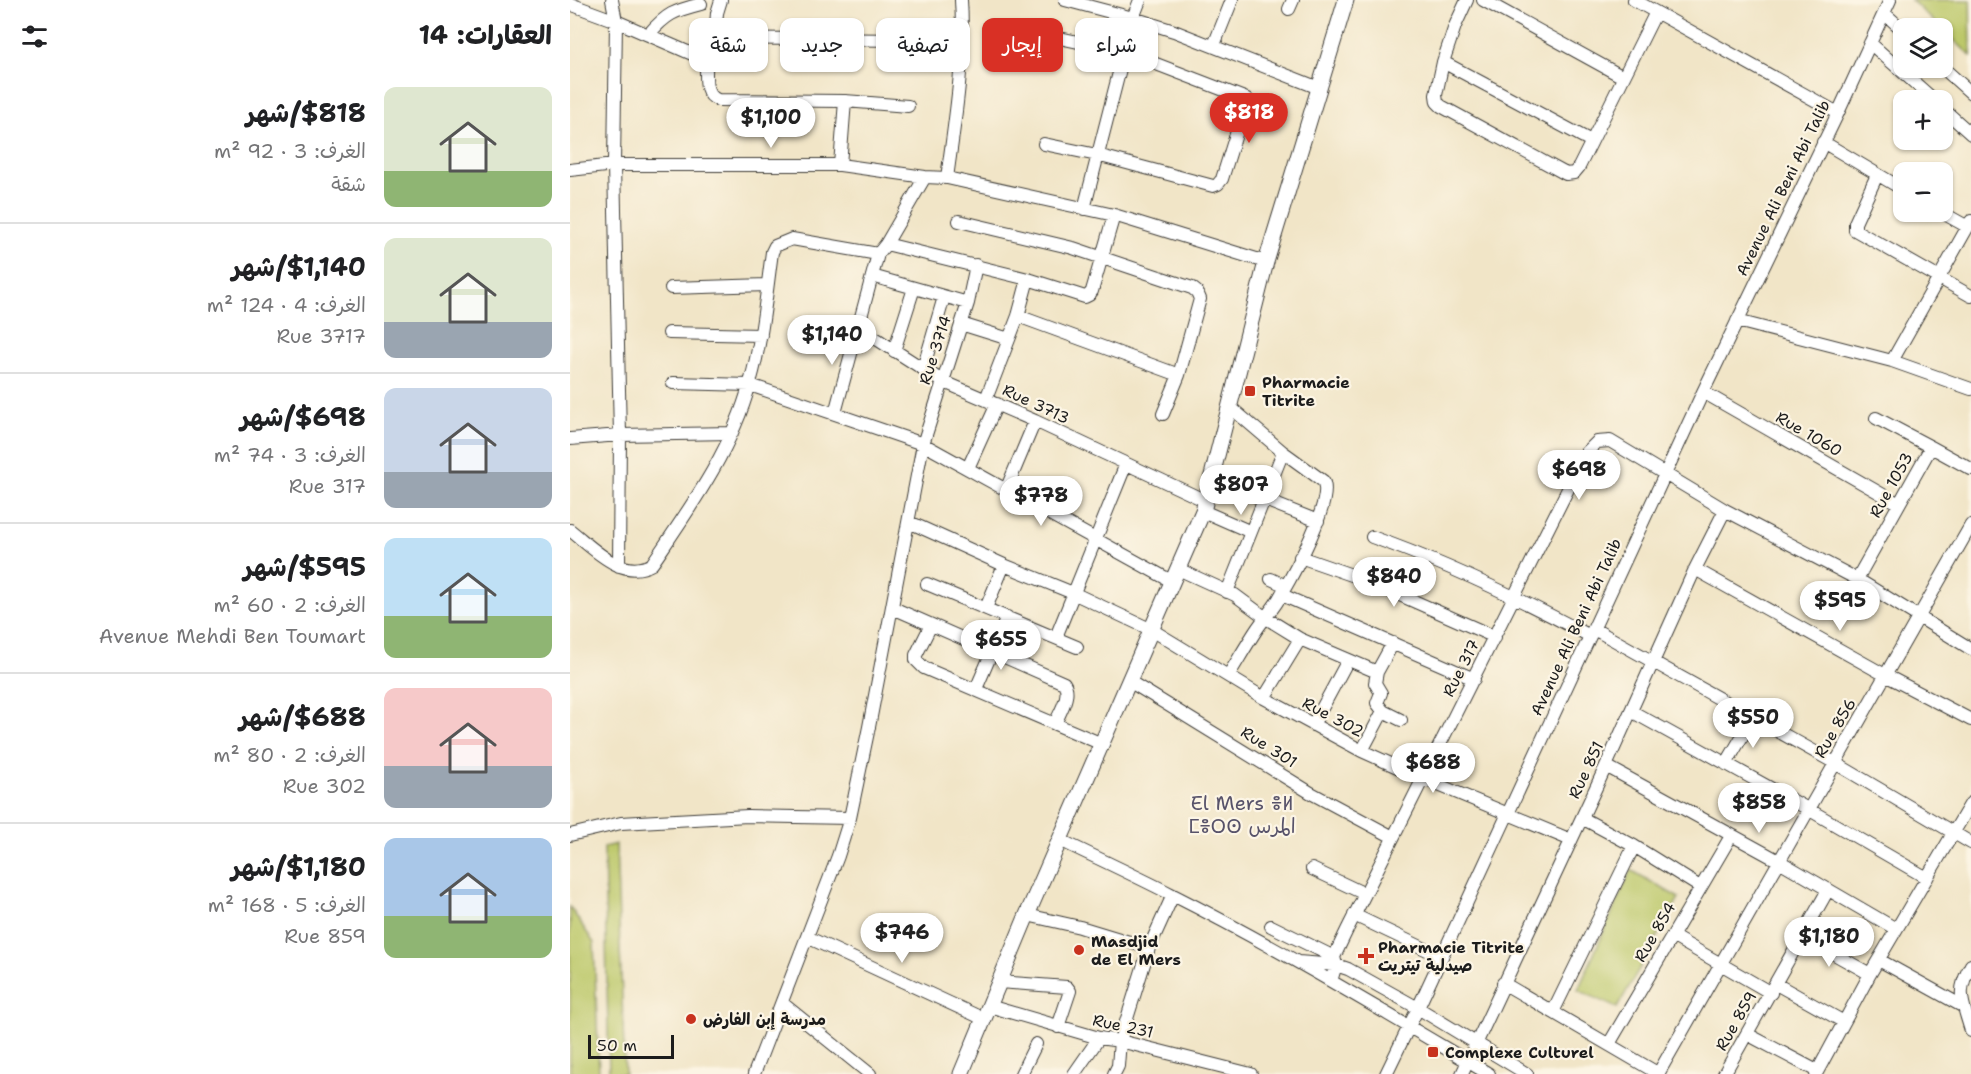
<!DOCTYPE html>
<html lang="ar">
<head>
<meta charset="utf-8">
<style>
	body { margin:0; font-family:"Shantell Sans","Playpen Sans Arabic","Noto Sans Tifinagh",sans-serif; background:#f6f6f6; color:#202124; direction:rtl; height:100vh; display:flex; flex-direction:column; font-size:22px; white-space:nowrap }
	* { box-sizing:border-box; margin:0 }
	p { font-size:20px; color:#757577 }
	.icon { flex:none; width:33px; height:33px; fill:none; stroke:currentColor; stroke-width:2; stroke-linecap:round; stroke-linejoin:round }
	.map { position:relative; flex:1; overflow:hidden; direction:ltr }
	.sheet { display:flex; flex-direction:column; background:#fff; width:570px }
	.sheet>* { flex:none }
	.banner { position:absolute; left:18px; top:18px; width:570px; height:54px; direction:rtl; display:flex; gap:12px }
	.controls { position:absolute; left:1323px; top:18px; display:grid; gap:12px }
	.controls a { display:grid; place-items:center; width:60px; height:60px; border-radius:12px; background:#fff; box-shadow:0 2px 4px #0004; font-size:30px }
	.scale { position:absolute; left:18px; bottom:15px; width:86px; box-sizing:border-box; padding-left:6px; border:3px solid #1c1c1c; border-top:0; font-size:16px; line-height:21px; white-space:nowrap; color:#1c1c1c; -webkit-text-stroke:4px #fcf5e5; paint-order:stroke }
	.price { position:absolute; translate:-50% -51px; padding:0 14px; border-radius:21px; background:#fff; color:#222; font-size:20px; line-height:39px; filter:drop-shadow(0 2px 3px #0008) }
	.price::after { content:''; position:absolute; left:50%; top:36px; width:18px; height:14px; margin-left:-9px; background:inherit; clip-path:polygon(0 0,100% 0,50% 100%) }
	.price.selected { background:#d93025; color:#fff }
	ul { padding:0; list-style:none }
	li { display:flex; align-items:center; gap:18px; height:150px; padding:0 18px }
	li+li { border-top:2px solid #e0e0e0 }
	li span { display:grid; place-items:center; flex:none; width:168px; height:120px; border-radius:12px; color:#555 }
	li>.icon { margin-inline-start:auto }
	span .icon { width:72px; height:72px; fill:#fffc; stroke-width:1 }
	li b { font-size:26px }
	h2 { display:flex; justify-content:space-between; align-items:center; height:72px; padding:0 18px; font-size:26px }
	.chip { padding:0 21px; border-radius:12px; background:#fff; box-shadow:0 2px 4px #0004; font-size:21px; line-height:54px }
	.chip.selected { background:#d93025; color:#fff }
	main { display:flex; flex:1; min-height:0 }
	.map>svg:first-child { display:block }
	.green { fill:#bbc768; stroke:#6c7242; stroke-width:1.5 }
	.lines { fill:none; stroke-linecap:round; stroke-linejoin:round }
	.minor-casing { stroke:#3c3a36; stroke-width:14 }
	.tertiary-casing { stroke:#3c3a36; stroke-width:17 }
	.minor { stroke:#fff; stroke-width:12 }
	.tertiary { stroke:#fff; stroke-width:15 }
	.poi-dot { fill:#c8321e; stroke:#fcf5e5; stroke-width:2 }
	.labels { text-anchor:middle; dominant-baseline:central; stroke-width:4.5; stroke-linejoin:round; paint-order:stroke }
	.street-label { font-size:16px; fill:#1c1c1c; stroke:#fcf5e5 }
	.poi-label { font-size:16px; font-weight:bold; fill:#1c1c1c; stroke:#fcf5e5; text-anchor:start }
	.quarter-label { font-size:20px; fill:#58536a; stroke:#fcf5e5 }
</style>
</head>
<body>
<main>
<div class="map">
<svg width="1401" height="1074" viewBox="0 0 1401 1074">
	<rect width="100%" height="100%" fill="#fcf5e5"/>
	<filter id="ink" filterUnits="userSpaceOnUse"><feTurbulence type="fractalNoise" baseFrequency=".0167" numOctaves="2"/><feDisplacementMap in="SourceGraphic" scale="12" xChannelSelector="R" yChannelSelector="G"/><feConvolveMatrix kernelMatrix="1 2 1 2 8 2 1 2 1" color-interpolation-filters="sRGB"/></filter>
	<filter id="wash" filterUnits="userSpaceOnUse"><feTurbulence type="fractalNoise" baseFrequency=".008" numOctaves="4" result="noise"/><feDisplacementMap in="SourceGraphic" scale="24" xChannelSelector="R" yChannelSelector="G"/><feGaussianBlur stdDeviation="1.35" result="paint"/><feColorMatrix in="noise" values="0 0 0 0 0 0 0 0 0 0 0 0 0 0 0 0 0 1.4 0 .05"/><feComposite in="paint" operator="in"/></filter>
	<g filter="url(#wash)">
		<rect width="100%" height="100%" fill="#f1e5c7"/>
		<path class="green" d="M1341,0H1400L1401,56Z
			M46,844L55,1074H39L34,847Z
			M1061,870L1109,898L1047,1008L1008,990Z
			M0,907L24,943L29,1074H0Z"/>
	</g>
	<g filter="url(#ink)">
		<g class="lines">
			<g class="minor-casing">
				<path id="minor" d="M42,0L46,21L136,60C137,75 132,94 148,100L275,101L338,106
					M495,0L563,18L604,31L749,88
					M897,0L885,26L873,62L866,95L867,102L871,106L996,174L1004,173L1009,167L1086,12
					M913,0L1053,77
					M1064,0L1268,113
					M0,4L46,21L44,165L0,170
					M719,9L723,0
					M1314,13L1334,31
					M466,33L555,52L677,99L652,179L648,184L643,186L527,155L474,144
					M78,35C97,13 104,11 131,4
					M145,38L147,13L151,0
					M1300,43L1364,100
					M644,45L662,0
					M136,60L145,38L336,40
					M873,62L1021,141
					M1372,67L1401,93
					M1372,108L1401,134
					M1253,142L1334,190
					M270,165L275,101
					M1307,175L1285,223V230L1401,296
					M377,178L544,215L696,262
					M514,209L563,18L570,0
					M1371,212L1398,227
					M389,221L503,248L622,288L627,292L630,299L609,375L593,414
					M316,244L458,279L515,297L519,295L522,291L544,215
					M302,276L398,303
					M101,288L197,285
					M448,316L609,375
					M1167,321L1322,361L1401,389
					M391,324L439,339
					M288,327L372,381L465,421L636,501
					M99,333L191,335
					M324,351L344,288
					M1322,361L1401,221
					M353,369L374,297
					M103,383L180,385L353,444L603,582
					M1133,392L1329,504
					M416,399L448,316L458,279
					M265,413L308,254L316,244L355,177
					M1306,418L1361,447
					M0,439L50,435L162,433
					M398,468L427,404
					M642,479L748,521
					M436,490L465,421
					M633,511L681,532
					M339,522L434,565L503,593L582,630L694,698L792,751L854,779L1001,840
					M0,530C23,548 52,581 82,564C120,508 162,450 180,383C192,341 196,296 202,252L205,246L222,239L308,254
					M802,537C878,564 949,598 1020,636
					M730,557L796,580L925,637
					M49,566L50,435L44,165H270L355,177L377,178C385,119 395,60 391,0
					M608,569L665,595L696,618L730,639L807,672L805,683L811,693L807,703L813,711L792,751
					M1125,569L1315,675L1401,720
					M701,579L716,586
					M1287,579L1361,447L1401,469
					M357,584L507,647
					M657,592L713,452
					M712,595L904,679
					M323,608L494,683C502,695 489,713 485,724
					M416,608L434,565
					M361,625L346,655V660L354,668L532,744
					M1024,629L1265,763L1401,843
					M486,637L556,464
					M807,672L823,643
					M658,676C668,660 677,644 687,629C695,617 705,607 711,595C722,576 765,499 753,481L713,452L659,406
					M559,681L741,793L823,837
					M406,689L437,617
					M694,698L730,639
					M813,711L831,720
					M1061,711L1238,809L1357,878
					M743,725L778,660
					M1156,764L1183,718
					M1036,766L1209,861L1326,929
					M1012,818L1064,846L1130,887
					M0,835L51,823L178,816L280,818L299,727L353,444L398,303L406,265
					M490,840C527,858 564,875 601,894C710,949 814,1012 919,1074
					M742,869L795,894
					M457,915L510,927L579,948
					M784,915L872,957
					M701,926L764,957
					M1102,936L1201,993
					M1232,936L1300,974
					M237,937L414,1019
					M1309,960L1394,1007
					M728,962L766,965L778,969L848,1008L957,1074
					M1401,965C1385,993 1393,1002 1401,1031
					M761,981L766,965L764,957L777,930L1016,453L1027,442L1040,441L1155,510L1287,579L1401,649
					M429,982L497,987L500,991L488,1027
					M933,983L1089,1074
					M1206,984L1274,1022
					M212,1003L300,1074
					M419,1006L529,1038L550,1041L681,1074
					M983,1012L1064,846
					M1177,1034L1247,1071
					M1039,1044L1161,836
					M184,1074L268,856L280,818
					M451,1074L466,1044
					M504,1074L529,1038
					M544,1074L548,1066L550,1041L579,948L603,895
					M816,1074L848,1008L1133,392L1268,113L1320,0
					M892,1074L1036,766L1125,569L1155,510
					M1088,1074L1401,525
					M1154,1074L1258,890
					M1246,1074L1300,974L1401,803"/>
			</g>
			<g class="tertiary-casing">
				<path id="tertiary" d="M391,1074L457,915L633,511L696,262L776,0"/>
			</g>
			<use href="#minor" class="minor"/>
			<use href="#tertiary" class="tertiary"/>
		</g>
	</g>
	<g class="poi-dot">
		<rect x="674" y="385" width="12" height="12" rx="3"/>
		<circle cx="509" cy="950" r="6"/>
		<path d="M793 947h6v6h6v6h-6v6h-6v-6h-6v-6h6z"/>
		<circle cx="121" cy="1019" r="6"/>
		<rect x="857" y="1046" width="12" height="12" rx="3"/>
	</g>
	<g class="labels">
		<g class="street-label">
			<text transform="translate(1213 188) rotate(-64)">Avenue Ali Beni Abi Talib</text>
			<text transform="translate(365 350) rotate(-72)">Rue 3714</text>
			<text transform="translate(466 404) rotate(25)">Rue 3713</text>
			<text transform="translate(1239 434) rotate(30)">Rue 1060</text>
			<text transform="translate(1321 485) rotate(-61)">Rue 1053</text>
			<text transform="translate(1006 627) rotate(-65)">Avenue Ali Beni Abi Talib</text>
			<text transform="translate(891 668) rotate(-63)">Rue 317</text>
			<text transform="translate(763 717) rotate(28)">Rue 302</text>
			<text transform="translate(1265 728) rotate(-60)">Rue 856</text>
			<text transform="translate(699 747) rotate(32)">Rue 301</text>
			<text transform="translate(1016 770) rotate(-65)">Rue 851</text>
			<text transform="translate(1085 932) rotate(-60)">Rue 854</text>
			<text transform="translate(1166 1021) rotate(-60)">Rue 859</text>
			<text transform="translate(553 1026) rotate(12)">Rue 231</text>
		</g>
		<g class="poi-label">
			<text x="692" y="382">Pharmacie<tspan x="692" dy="18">Titrite</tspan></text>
			<text x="521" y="941">Masdjid<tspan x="521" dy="18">de El Mers</tspan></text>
			<text x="808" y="947">Pharmacie Titrite<tspan x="808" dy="18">صيدلية تيتريت</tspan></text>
			<text x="133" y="1019">مدرسة إبن الفارض</text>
			<text x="875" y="1052">Complexe Culturel</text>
		</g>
		<g class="quarter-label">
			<text x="672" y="803">El Mers ⴻⵍ<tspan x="672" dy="23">ⵎⴻⵔⵙ المرس</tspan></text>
		</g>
	</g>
</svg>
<div class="controls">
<a><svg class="icon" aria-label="layers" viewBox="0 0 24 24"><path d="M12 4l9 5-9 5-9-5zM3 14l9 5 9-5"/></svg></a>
<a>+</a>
<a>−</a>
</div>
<div class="scale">50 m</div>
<b class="price selected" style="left:679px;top:144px">$818</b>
<b class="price" style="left:201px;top:149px">$1,100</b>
<b class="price" style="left:262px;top:366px">$1,140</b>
<b class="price" style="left:1009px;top:501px">$698</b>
<b class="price" style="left:671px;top:516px">$807</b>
<b class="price" style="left:471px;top:527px">$778</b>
<b class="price" style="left:824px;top:608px">$840</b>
<b class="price" style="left:1270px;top:632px">$595</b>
<b class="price" style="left:431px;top:671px">$655</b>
<b class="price" style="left:1183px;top:749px">$550</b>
<b class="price" style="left:863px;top:794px">$688</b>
<b class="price" style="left:1189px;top:834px">$858</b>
<b class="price" style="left:332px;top:964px">$746</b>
<b class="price" style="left:1259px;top:968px">$1,180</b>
<div class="banner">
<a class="chip">شراء</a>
<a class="chip selected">إيجار</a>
<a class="chip">تصفية</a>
<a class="chip">جديد</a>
<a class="chip">شقة</a>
</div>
</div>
<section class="sheet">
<h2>العقارات: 14<svg class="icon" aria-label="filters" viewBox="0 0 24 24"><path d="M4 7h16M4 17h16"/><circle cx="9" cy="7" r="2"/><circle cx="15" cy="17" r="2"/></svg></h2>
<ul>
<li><span style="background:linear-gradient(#dfe7d0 70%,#8fb573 0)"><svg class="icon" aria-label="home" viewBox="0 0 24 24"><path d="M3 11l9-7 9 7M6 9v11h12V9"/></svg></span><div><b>$818/شهر</b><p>الغرف: 3 · 92 m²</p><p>شقة</p></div></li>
<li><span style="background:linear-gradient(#dfe7d0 70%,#9aa5b1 0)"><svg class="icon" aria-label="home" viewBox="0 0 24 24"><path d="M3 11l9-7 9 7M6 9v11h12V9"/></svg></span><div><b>$1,140/شهر</b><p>الغرف: 4 · 124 m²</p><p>Rue 3717</p></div></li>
<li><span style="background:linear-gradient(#c9d6e8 70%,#9aa5b1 0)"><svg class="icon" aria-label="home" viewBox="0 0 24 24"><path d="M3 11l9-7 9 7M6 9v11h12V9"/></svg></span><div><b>$698/شهر</b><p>الغرف: 3 · 74 m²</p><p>Rue 317</p></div></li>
<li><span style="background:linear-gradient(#bfe0f5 65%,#8fb573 0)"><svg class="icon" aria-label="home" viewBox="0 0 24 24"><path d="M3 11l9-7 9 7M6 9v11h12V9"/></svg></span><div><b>$595/شهر</b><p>الغرف: 2 · 60 m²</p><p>Avenue Mehdi Ben Toumart</p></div></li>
<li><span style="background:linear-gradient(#f6c9c9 65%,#9aa5b1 0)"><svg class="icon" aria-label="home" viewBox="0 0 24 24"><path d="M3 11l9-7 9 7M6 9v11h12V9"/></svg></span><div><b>$688/شهر</b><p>الغرف: 2 · 80 m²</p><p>Rue 302</p></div></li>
<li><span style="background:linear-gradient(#a9c7e8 65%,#8fb573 0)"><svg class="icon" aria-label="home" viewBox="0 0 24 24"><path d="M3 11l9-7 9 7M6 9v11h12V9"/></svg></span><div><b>$1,180/شهر</b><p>الغرف: 5 · 168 m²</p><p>Rue 859</p></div></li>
</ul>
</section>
</main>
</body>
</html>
